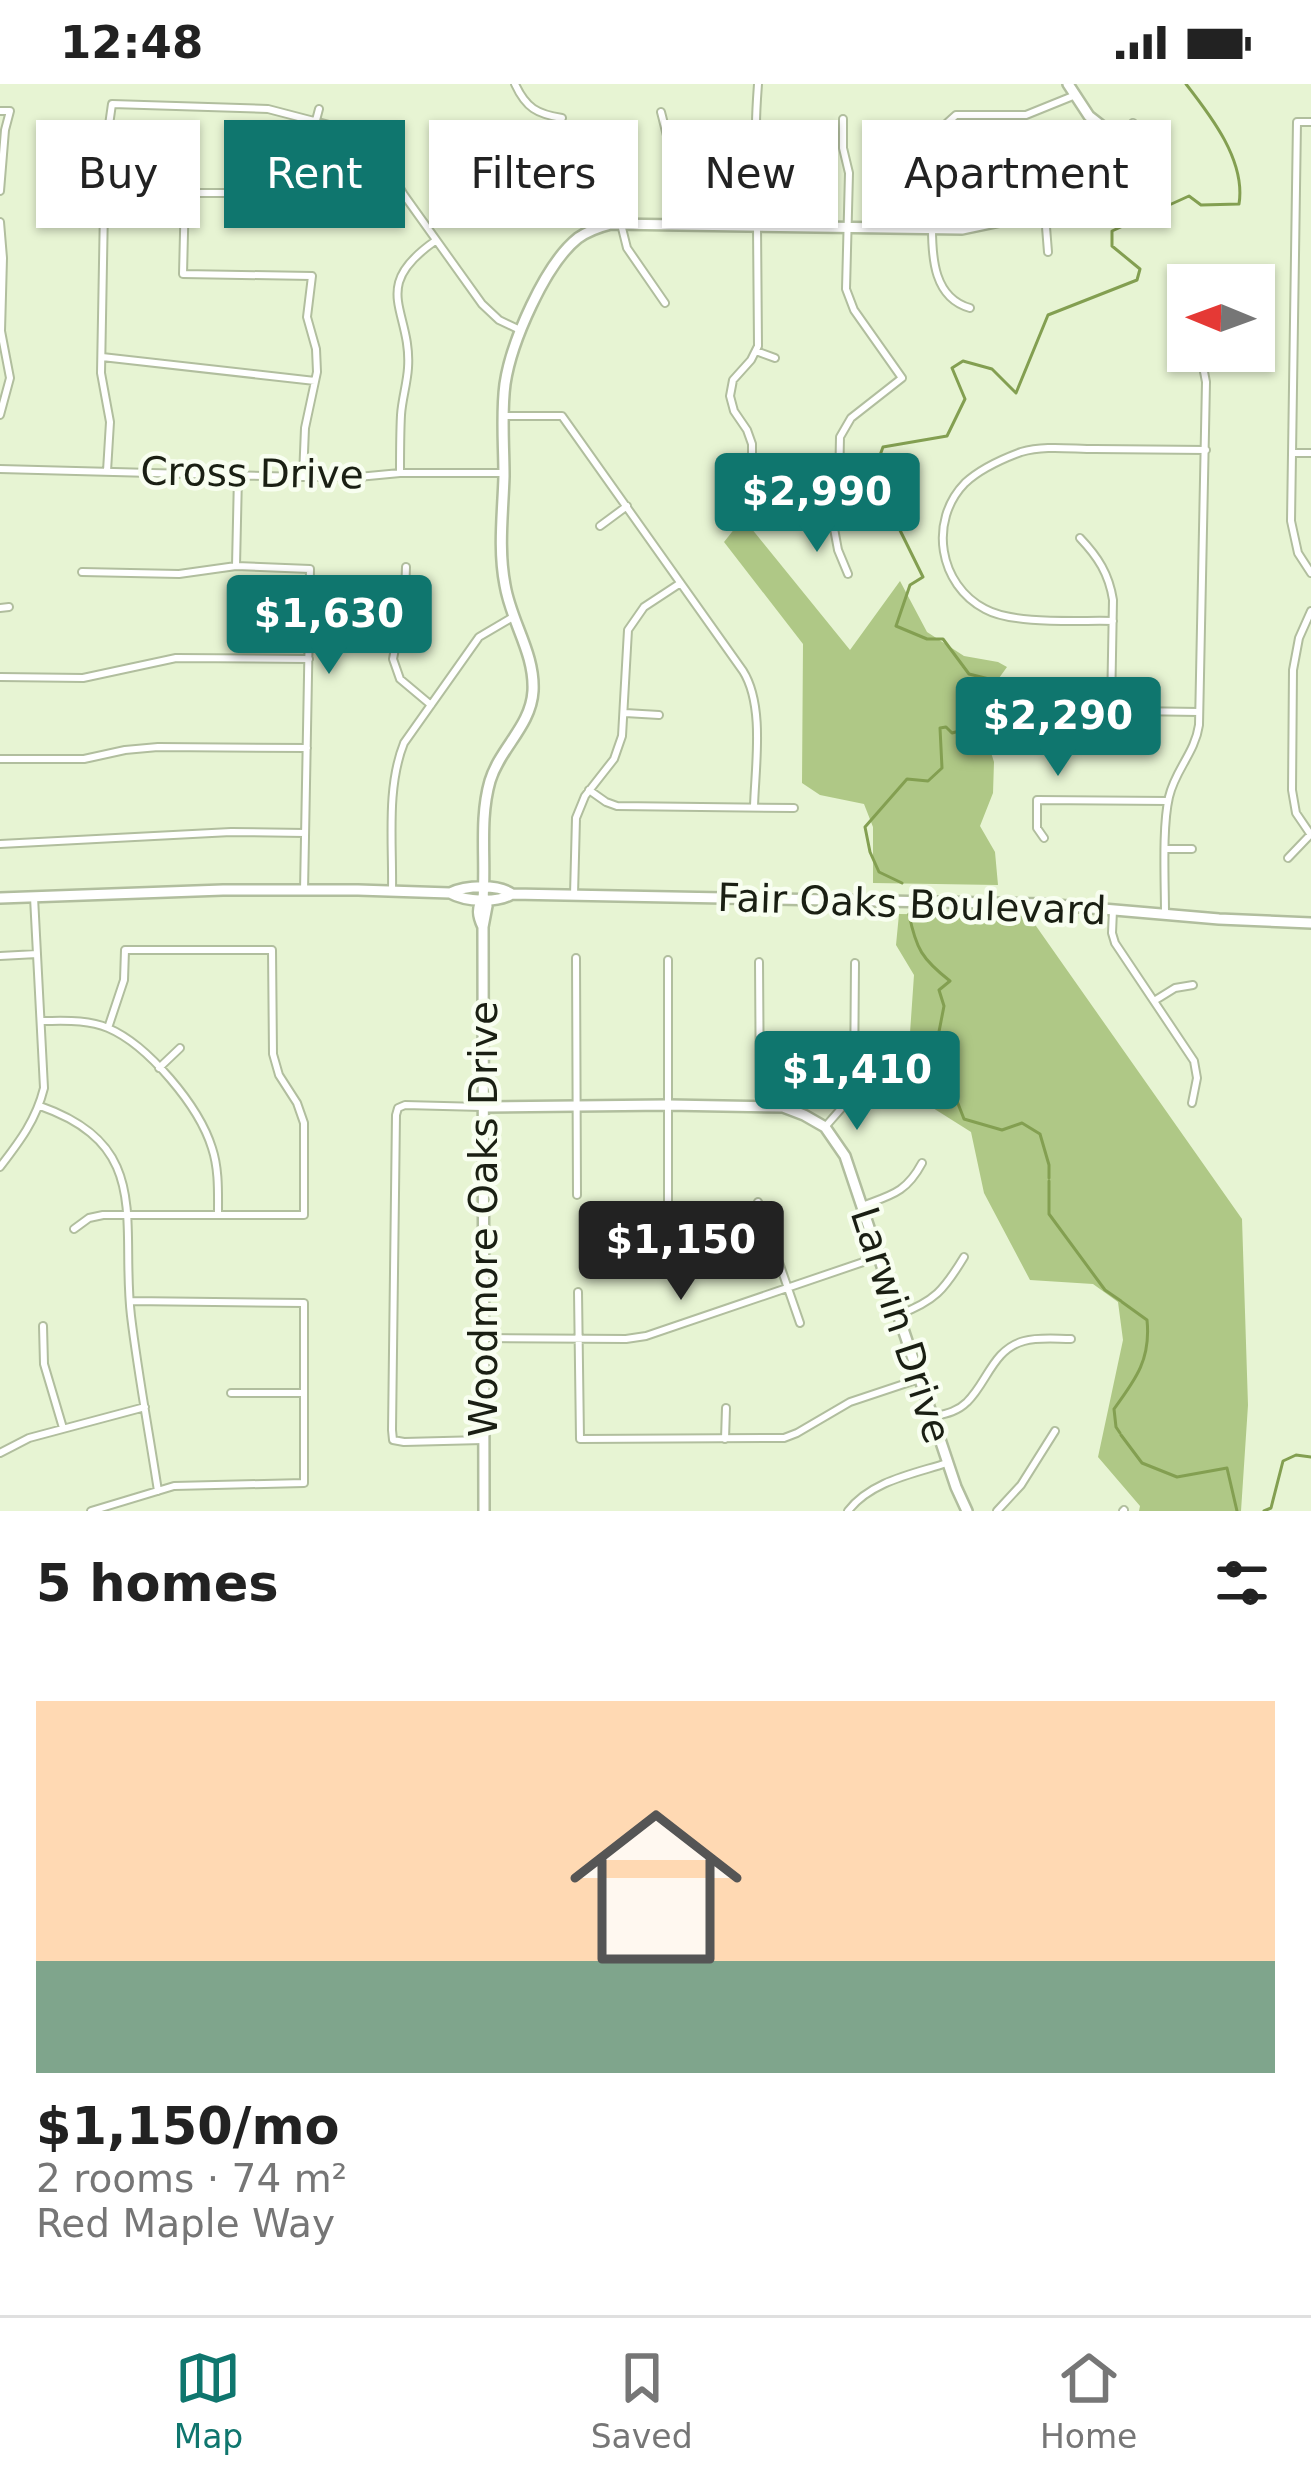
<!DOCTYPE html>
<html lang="en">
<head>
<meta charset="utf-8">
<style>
	body { margin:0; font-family:"DejaVu Sans",sans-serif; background:#f6f6f6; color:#222; height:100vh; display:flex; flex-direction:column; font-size:45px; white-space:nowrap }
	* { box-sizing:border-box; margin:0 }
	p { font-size:39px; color:#767676 }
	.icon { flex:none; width:66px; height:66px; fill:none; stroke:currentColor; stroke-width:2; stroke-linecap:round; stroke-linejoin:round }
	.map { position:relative; height:1427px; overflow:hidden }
	.sheet { display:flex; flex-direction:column; background:#fff; flex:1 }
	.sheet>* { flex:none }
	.banner { position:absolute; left:36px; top:36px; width:1239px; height:108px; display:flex; gap:24px }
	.needle { width:78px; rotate:271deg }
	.buttons { position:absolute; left:1167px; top:180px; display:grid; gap:24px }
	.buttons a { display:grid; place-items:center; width:108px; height:108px; border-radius:0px; background:#fff; box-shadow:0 3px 9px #0004; font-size:60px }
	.price { position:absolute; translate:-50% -102px; padding:0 27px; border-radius:12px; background:#0f766e; color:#fff; font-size:39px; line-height:78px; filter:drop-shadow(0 3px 6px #0008) }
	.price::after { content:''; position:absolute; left:50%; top:72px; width:36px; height:27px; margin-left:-18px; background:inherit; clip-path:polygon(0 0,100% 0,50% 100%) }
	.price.selected { background:#222; color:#fff }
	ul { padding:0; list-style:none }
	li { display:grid; align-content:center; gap:24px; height:636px; padding:0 36px }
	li+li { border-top:3px solid #e0e0e0 }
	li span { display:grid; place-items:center; height:372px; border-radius:0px; color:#555 }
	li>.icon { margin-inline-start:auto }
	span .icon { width:216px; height:216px; fill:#fffc; stroke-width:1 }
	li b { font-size:51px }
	h2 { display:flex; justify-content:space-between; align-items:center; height:144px; padding:0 36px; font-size:51px }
	.pill { padding:0 42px; border-radius:0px; background:#fff; box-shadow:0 3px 9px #0004; font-size:42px; line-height:108px }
	.pill.selected { background:#0f766e; color:#fff }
	.status { display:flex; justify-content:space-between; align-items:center; height:84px; padding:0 60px; background:#fff; direction:ltr }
	.status svg { height:33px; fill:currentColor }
	.dock { display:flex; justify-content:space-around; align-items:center; height:168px; border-top:3px solid #e0e0e0; background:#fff; font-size:33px; color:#767676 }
	.dock a { display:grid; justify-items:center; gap:6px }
	.dock .selected { color:#0f766e }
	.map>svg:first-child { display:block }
	.green { fill:#afc886 }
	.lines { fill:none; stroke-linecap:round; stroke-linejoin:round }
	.stream { stroke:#839f51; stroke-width:3 }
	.street-casing { stroke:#b1be9e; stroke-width:10 }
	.secondary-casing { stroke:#b1be9e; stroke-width:14 }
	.street { stroke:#fff; stroke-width:6 }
	.secondary { stroke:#fff; stroke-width:9 }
	.labels { text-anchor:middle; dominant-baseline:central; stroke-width:9; stroke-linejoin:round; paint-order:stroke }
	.street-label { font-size:39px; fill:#1a1f13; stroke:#f8fef0 }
</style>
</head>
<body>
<div class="status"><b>12:48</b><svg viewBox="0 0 49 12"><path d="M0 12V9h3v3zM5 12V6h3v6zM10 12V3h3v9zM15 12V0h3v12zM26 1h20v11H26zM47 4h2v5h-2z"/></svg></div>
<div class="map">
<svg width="1311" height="1427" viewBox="0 0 1311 1427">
	<rect width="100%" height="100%" fill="#e7f4d3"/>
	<path class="green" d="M743,434L850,566L900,497L927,548L964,572L998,578L1007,583L986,612L983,643L994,678L993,709L980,742L995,768L998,801L873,799V743L864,720L820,711L802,699L803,560L724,458Z
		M899,830L1029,832L1242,1135L1248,1321L1241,1427H1139L1140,1422L1098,1373L1123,1256L1118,1218L1093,1200L1030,1196L984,1109L971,1048L906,1007L914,891L896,861Z"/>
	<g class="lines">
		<path class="stream" d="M902,799L879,788L870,768L865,743L907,695L928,697L942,684L940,644L946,643L952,649L967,645L1003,606L997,597L969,590L943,555H927L896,542L910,501L923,493L891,428L875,413L871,396L883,363L947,352L965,315L952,284L963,277L992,285L1016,309L1048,231L1137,196L1140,185L1112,162V147L1189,112L1201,121L1239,120C1246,77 1211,32 1186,0
			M909,830C916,865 922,875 950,897L939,906L944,922L936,963L955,1012
			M957,1017L964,1035L1002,1046L1022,1039L1040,1050L1049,1081V1094
			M1049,1097V1130L1105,1206L1121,1217
			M1120,1349L1116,1343L1114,1325C1136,1295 1151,1275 1147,1236L1122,1218
			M1121,1351L1142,1379L1177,1393L1227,1384L1237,1427
			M1264,1427L1271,1424L1283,1377L1296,1371L1311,1373"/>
		<g class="street-casing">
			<path id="street" d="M515,0C526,24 537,30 562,34
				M758,0C757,14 756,27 756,41C757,74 769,109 757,142L758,262L751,276L733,296L730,312L734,327L747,346L752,360V414L757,435L833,439
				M0,27H10L5,46L0,107
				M661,28L673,75L674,141
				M843,35V64L849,89L846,205L854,226L902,294L851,334L840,353L839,402L833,439L838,466L848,490
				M1311,38H1297L1291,437L1298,469L1311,489
				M1133,39L1117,54L1154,76
				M946,40L956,31H1026L1073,12
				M1036,120L1046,143L1048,168
				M0,138L3,174L1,247L10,294L0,331
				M621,140L627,164L665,219
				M932,144C932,174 934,214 970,224
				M1177,227L1188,242
				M756,267L775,274
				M102,273L315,297
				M503,332H562L743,587C765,622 755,683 754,723
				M1292,369H1311
				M0,385L303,393H358L400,389H504
				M107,387L110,338L101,289L105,69L112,20L268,25L337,43L365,57L385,79L404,111L482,220L499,236L520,246
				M400,389C400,370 400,350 401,331C402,315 407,300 408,284C412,226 368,204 435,157
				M303,393L305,344L317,288L316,265L307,233L312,192L183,190L185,109H262L299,90L310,91L311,55L319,25
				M600,442L627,422
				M1080,454C1098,473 1109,490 1113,516L1111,626
				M236,482L238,392
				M406,483L405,511L393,575L400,595L431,621
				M82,488L179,490L236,482L310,485L304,807
				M0,524L9,523
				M1311,527L1299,554L1293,586L1292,706L1296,729L1311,751
				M1113,537C1079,536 1014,541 985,525C939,501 928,437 965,399C980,385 1002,375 1021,368C1045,361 1071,365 1095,365C1132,365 1169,366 1206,366
				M0,593L83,594L176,574L309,575
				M1051,623L1065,626L1199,628
				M625,629L659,631
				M0,675H84L125,666L158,663L307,664
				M589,706L606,718L617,722L794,724
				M1044,754L1037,744V716L1168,717
				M0,760L231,748L305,749
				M1166,765H1192
				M1288,774L1310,751
				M392,807C393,759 386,704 404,659L479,553L513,533
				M574,811L576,734L585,712L614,675L622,652L628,546L644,523L679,500
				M1113,826L1112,849L1115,859L1194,977L1197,994L1192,1019
				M1165,830C1165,797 1162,743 1169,713C1175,686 1195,669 1199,641L1206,298L1200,267
				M0,872L37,870
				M576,874L577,1111
				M668,876V1137
				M759,878L760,1022
				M1154,917L1175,904L1193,901
				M42,937C63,937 87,935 108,944C148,961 199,1022 212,1064C219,1085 218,1108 218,1130
				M159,984L180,964
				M40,1022C154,1062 120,1138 131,1232C138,1290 149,1348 158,1407
				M482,1023L405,1021L398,1024L396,1031L392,1346L393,1356L404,1358L483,1356
				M825,1043L846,1019L854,1001L855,879
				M0,1083C20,1057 36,1036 44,1004L34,813
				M758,1118L800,1239
				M862,1122C891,1111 906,1109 922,1079
				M74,1145L89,1134L103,1131H304V1039L297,1019L279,991L273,970L272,866H125L124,896L108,944
				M578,1208L580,1355L784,1354L797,1349L850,1318L919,1295
				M898,1231C935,1217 944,1206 964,1173
				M43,1242L44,1280L63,1344
				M483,1254L626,1255L646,1252L878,1173
				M231,1309H304
				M932,1333C945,1330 957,1328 967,1318C987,1299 993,1265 1024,1257C1039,1253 1056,1255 1071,1255
				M725,1355L726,1324
				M0,1369L29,1354L145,1323
				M91,1427L174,1402L304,1399V1219L130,1217
				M848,1427C871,1397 913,1390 947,1379
				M997,1427L1021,1401L1055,1347
				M1123,1427L1124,1426"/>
		</g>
		<g class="secondary-casing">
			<path id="secondary" d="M450,809C466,801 498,800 512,810
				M0,814L223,806H358L450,809C466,818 497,819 512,810L1045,820L1219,835L1311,839
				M483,815L487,822L483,843L484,1427
				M483,843C478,833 476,824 483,815C486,776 479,735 490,697C500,664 531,642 533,607C535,569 511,538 505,501C498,465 503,428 504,392C504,361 501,330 505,300C511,259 545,180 578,154C588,147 599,143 611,140L962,145L1000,137L1089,90L1098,83L1117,54L1089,32L1068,0
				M484,1023L668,1021L783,1023L804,1031L825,1043L845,1072L956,1403L967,1427"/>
		</g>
		<use href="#street" class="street"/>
		<use href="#secondary" class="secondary"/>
	</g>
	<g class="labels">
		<g class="street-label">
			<text transform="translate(252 389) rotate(1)">Cross Drive</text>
			<text transform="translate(912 820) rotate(2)">Fair Oaks Boulevard</text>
			<text transform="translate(483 1135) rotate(-90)">Woodmore Oaks Drive</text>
			<text transform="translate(901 1241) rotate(72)">Larwin Drive</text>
		</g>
	</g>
</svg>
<div class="buttons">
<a><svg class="needle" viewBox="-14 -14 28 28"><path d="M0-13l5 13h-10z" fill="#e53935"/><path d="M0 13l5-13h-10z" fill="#767676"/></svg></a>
</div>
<b class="price" style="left:817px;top:471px">$2,990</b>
<b class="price" style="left:329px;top:593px">$1,630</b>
<b class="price" style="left:1058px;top:695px">$2,290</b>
<b class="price" style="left:857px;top:1049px">$1,410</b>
<b class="price selected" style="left:681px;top:1219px">$1,150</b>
<div class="banner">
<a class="pill">Buy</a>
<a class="pill selected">Rent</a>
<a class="pill">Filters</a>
<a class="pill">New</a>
<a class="pill">Apartment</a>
</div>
</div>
<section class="sheet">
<h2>5 homes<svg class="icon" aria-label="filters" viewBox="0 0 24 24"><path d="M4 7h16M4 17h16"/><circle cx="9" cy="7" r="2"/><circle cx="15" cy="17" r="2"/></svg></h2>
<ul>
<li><span style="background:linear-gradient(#ffd9b3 70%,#7fa58c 0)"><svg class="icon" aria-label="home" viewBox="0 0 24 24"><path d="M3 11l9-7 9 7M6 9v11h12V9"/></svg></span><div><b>$1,150/mo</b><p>2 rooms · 74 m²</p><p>Red Maple Way</p></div></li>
</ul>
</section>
<nav class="dock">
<a class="selected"><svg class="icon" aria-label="map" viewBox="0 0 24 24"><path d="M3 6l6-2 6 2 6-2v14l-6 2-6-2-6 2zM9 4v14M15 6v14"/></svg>Map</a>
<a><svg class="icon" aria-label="saved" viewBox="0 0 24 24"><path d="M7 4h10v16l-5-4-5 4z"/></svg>Saved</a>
<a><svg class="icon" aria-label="home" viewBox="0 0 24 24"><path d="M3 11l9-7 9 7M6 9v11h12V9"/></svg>Home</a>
</nav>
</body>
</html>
